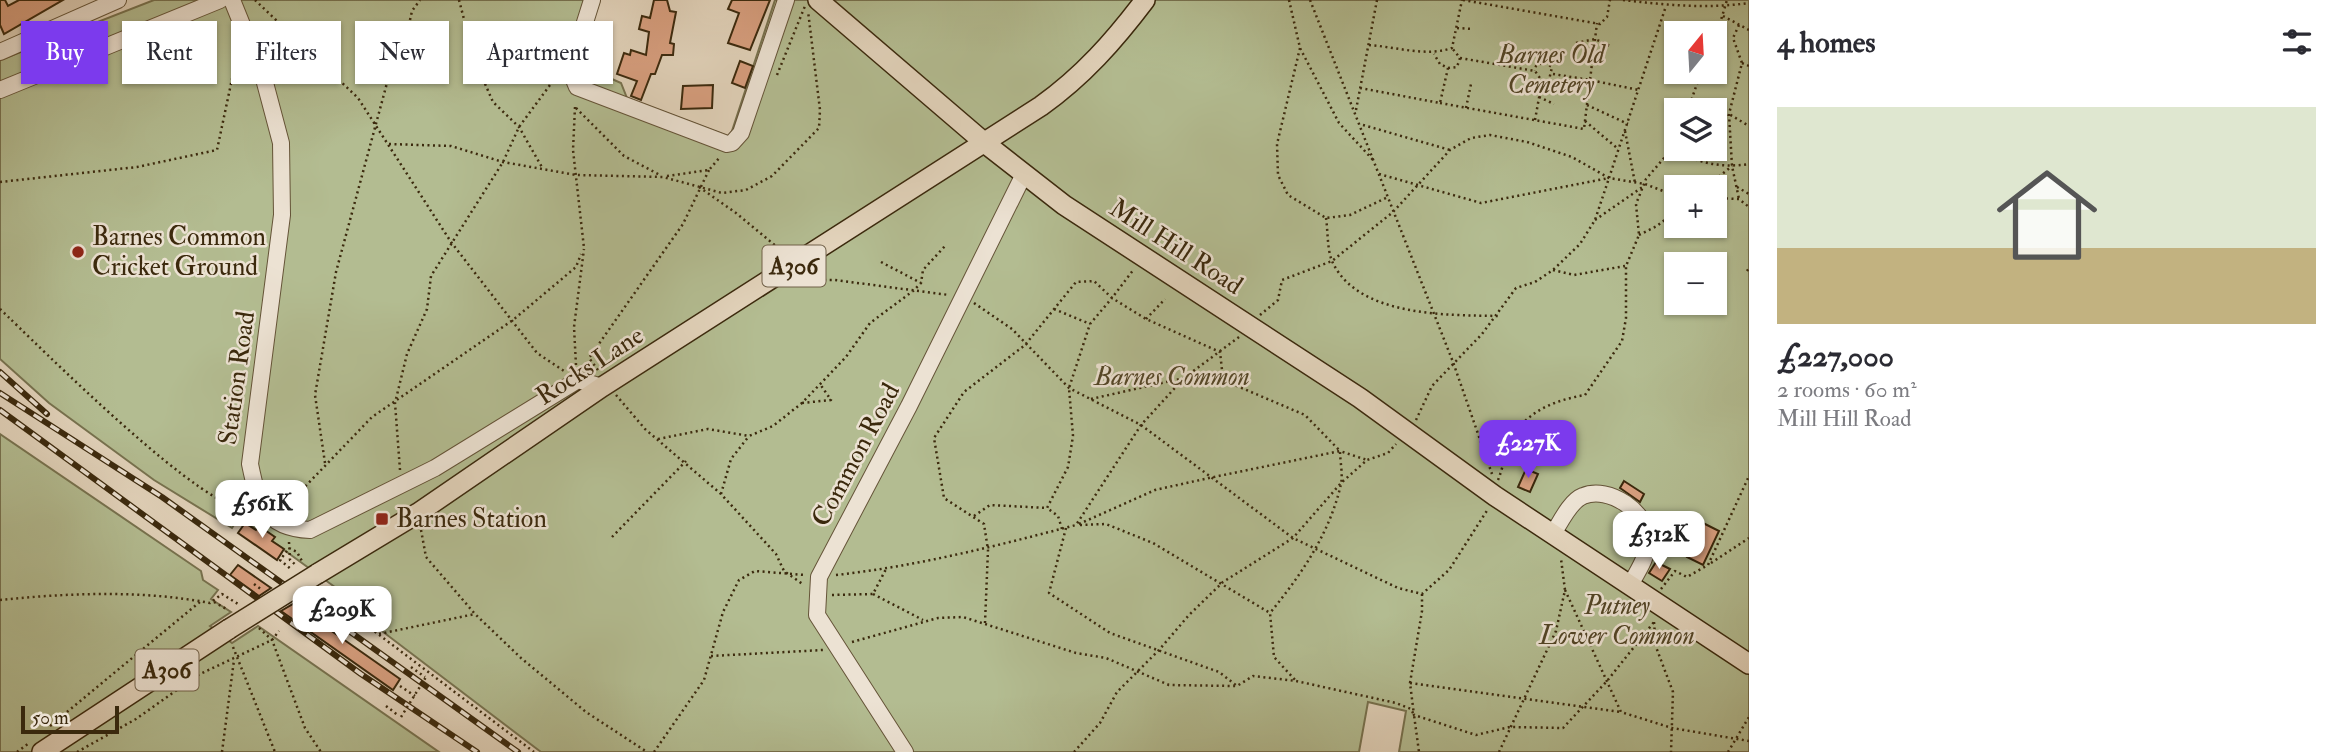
<!DOCTYPE html>
<html lang="en">
<head>
<meta charset="utf-8">
<style>
	body { margin:0; font-family:"IM FELL Double Pica",serif; background:#f7f7f7; color:#2b2b33; height:100vh; display:flex; flex-direction:column; font-size:26px; white-space:nowrap }
	* { box-sizing:border-box; margin:0 }
	p { font-size:23px; color:#7c7c81 }
	.icon { flex:none; width:38px; height:38px; fill:none; stroke:currentColor; stroke-width:2; stroke-linecap:round; stroke-linejoin:round }
	.map { position:relative; flex:1; overflow:hidden }
	.details { display:flex; flex-direction:column; background:#fff; width:595px }
	.details>* { flex:none }
	.hud { position:absolute; left:21px; top:21px; width:665px; height:63px; display:flex; gap:14px }
	.needle { width:46px; rotate:18deg }
	.buttons { position:absolute; left:1664px; top:21px; display:grid; gap:14px }
	.buttons a { display:grid; place-items:center; width:63px; height:63px; border-radius:0px; background:#fff; box-shadow:0 2px 5px #0004; font-size:35px }
	.scale { position:absolute; left:21px; bottom:18px; width:98px; box-sizing:border-box; padding-left:7px; border:4px solid #3b290d; border-top:0; font-size:19px; line-height:24px; white-space:nowrap; color:#3b290d; -webkit-text-stroke:5px #ece2d3; paint-order:stroke }
	.price { position:absolute; translate:-50% -60px; padding:0 16px; border-radius:14px; background:#fff; color:#222; font-size:23px; line-height:46px; filter:drop-shadow(0 2px 4px #0008) }
	.price::after { content:''; position:absolute; left:50%; top:42px; width:21px; height:16px; margin-left:-10px; background:inherit; clip-path:polygon(0 0,100% 0,50% 100%) }
	.price.active { background:#7c3aed; color:#fff }
	ul { padding:0; list-style:none }
	li { display:grid; align-content:center; gap:14px; height:371px; padding:0 28px }
	li span { display:grid; place-items:center; height:217px; border-radius:0px; color:#555 }
	li>.icon { margin-inline-start:auto }
	span .icon { width:126px; height:126px; fill:#fffc; stroke-width:1 }
	li b { font-size:30px }
	h2 { display:flex; justify-content:space-between; align-items:center; height:84px; padding:0 28px; font-size:30px }
	.pill { padding:0 24px; border-radius:0px; background:#fff; box-shadow:0 2px 5px #0004; font-size:24px; line-height:63px }
	.pill.active { background:#7c3aed; color:#fff }
	main { display:flex; flex:1; min-height:0 }
	.map>svg:first-child { display:block }
	.green { fill:#b3bc91; stroke:#77724f; stroke-width:2; fill-rule:evenodd }
	.building { fill:#d89f7f; stroke:#3b290d; stroke-width:2 }
	.lines { fill:none; stroke-linecap:round; stroke-linejoin:round }
	.minor-casing { stroke:#655438; stroke-width:18 }
	.major-casing { stroke:#3b290d; stroke-width:22 }
	.path { stroke:#3b290d; stroke-width:2.5; stroke-dasharray:2 3.5; stroke-linecap:butt }
	.minor { stroke:#ece2d3; stroke-width:16 }
	.major { stroke:#e2d3bb; stroke-width:19 }
	.rail-casing { stroke:#3b290d; stroke-width:6 }
	.rail { stroke:#ece2d3; stroke-width:3.5; stroke-dasharray:10; stroke-linecap:butt }
	.major-bridge-casing { stroke:#3b290d; stroke-width:22; stroke-linecap:butt }
	.path-bridge { stroke:#3b290d; stroke-width:2.5; stroke-dasharray:2 3.5; stroke-linecap:butt }
	.major-bridge { stroke:#e2d3bb; stroke-width:19 }
	.poi-dot { fill:#8f2418; stroke:#ece2d3; stroke-width:2.5 }
	.labels { text-anchor:middle; dominant-baseline:central; stroke-width:5; stroke-linejoin:round; paint-order:stroke }
	.shield { fill:#ece2d3; stroke:#706048; stroke-width:2 }
	.shield-label { font-size:24px; font-weight:bold; fill:#3b290d }
	.park-label { font-size:26px; font-style:italic; fill:#534627; stroke:#ece2d3 }
	.poi-label { font-size:26px; fill:#3b290d; stroke:#ece2d3; text-anchor:start }
	.street-label { font-size:26px; fill:#3b290d; stroke:#ece2d3 }
</style>
</head>
<body>
<main>
<div class="map">
<svg width="1749" height="752" viewBox="0 0 1749 752">
	<rect width="100%" height="100%" fill="#e2d3bb"/>
	<filter id="stains"><feTurbulence type="fractalNoise" baseFrequency=".00286" numOctaves="4"/><feColorMatrix values="0 0 0 0 .2 0 0 0 0 .09 0 0 0 0 .02 0 0 0 .5 -.17"/></filter>
	<radialGradient id="worn" r=".72"><stop offset=".6" stop-color="#630" stop-opacity="0"/><stop offset="1" stop-color="#630" stop-opacity=".3"/></radialGradient>
	<path class="green" d="M154,0H600L575,73L583,82L591,85L603,75L621,83L627,98L730,137L775,0H1749V752H1399L1406,711L1368,702L1359,752H541L349,606L354,601L239,517L232,528L154,480L49,403L0,359V60ZM1676,33H1715V72H1676ZM1676,110H1715V149H1676ZM1676,187H1715V226H1676ZM1676,264H1715V303H1676Z
		M0,434L201,571L203,580L218,590L211,599L231,612L210,626L232,643L258,626L439,752H0Z"/>
	<path class="building" d="M0,0H5L8,6L19,0H63L4,34L0,25Z
		M654,0H667L670,11L676,12L670,43L674,44L673,55H662L655,74H651L641,100L631,96L637,81L617,74L624,53L630,55L631,50L646,55L649,32L639,29L642,16L650,18Z
		M732,0H770L750,50L728,43L739,13L728,9Z
		M740,61L753,66L745,88L732,83Z
		M713,85L712,108L681,109L683,86Z
		M1526,469L1538,474L1530,492L1518,487Z
		M1624,481L1644,494L1640,502L1620,488Z
		M245,523L256,530L259,526L275,537L272,541L284,549L277,560L238,533Z
		M1703,523L1719,531L1703,565L1687,557Z
		M1656,562L1670,569L1662,581L1649,573Z
		M238,565L271,588L259,596L230,575Z
		M293,604L400,679L393,690L281,611Z"/>
	<g class="lines">
		<g class="minor-casing">
			<path id="minor" d="M232,0L264,79L281,143L282,215L250,464C258,503 264,528 310,530L435,468L578,380L602,387
				M592,0L570,70L577,87L727,144L732,143L741,133L786,0
				M0,52L118,0
				M0,90L220,0
				M1553,534C1560,523 1570,501 1583,496C1609,485 1648,512 1648,540C1648,556 1638,571 1630,585
				M905,752L817,615L819,577L909,406L1024,174"/>
		</g>
		<g class="major-casing">
			<path id="major" d="M818,0L986,144L1064,205L1360,398L1495,496L1749,664
				M317,574L418,513L602,387L1041,106C1083,76 1114,41 1145,0
				M42,752L229,629"/>
		</g>
		<path class="path" d="M255,0L358,98L451,242L537,353L564,371
			M459,0L475,61L493,102L519,127L543,169
			M1289,0L1300,48L1339,123L1374,161
			M1310,0L1453,362L1492,474
			M1463,0L1600,24L1607,17L1610,0
			M1623,0C1665,5 1707,9 1749,3
			M1723,16L1749,30
			M1739,25L1733,38L1742,63L1729,114L1732,166L1739,199
			M1457,28L1472,29
			M1715,40L1727,0
			M1576,43L1595,39L1610,46
			M1369,45C1397,47 1426,57 1452,48L1462,0
			M1300,48L1277,144L1278,175L1288,195L1326,218L1350,215L1388,197
			M1460,58L1535,71L1542,81L1549,80L1552,67L1544,62L1536,66L1535,71
			M1742,63L1749,66
			M1448,68L1457,67L1460,58L1452,48
			M1553,74L1590,80L1597,23
			M777,75L805,6
			M1360,88L1440,103L1448,68L1440,64L1434,54
			M1539,97L1554,104
			M1440,103L1584,129L1590,80L1639,90
			M1587,105L1628,124
			M575,107L573,150L584,248
			M576,108L624,156L660,175
			M1466,108L1471,84
			M1356,110L1377,0
			M1688,110L1701,72
			M1715,119L1729,114L1749,126
			M1535,120L1542,81
			M1585,121L1617,148
			M1363,125L1450,150
			M1625,131L1635,183
			M389,144L451,146L503,162L576,175L663,177L722,193L746,190L772,176L819,128L820,110L808,11
			M1676,149C1697,164 1723,168 1749,164
			M1379,174L1481,203L1609,178L1666,6
			M667,176L709,170L720,157
			M0,182L137,167L217,150L232,79L242,63
			M699,187L736,213L783,252
			M1706,187L1732,166
			M1737,187L1749,194
			M1715,198L1739,199L1749,207
			M1326,218C1328,231 1327,249 1332,261C1357,317 1447,315 1498,316
			M1595,220L1644,186
			M1639,235L1657,226L1676,211
			M881,262L921,283
			M1553,270L1574,275L1625,266
			M1747,271L1749,268
			M805,274L810,280H835L949,295
			M974,303L1012,329L1069,388L1141,425L1293,538L1398,588L1422,594L1449,570L1488,509
			M0,309C33,340 214,523 250,508
			M1054,309L1090,324
			M1260,315L1278,300L1282,280L1332,261L1393,212L1450,150L1471,138L1490,135L1527,142L1572,157L1609,178L1645,184L1676,196
			M1146,319L1165,299
			M576,365L574,327L584,249
			M598,370L589,358L683,224L709,170
			M616,395L645,429L721,494L776,554L784,571L804,585
			M1091,399L1184,378L1223,380L1305,415L1340,451C1340,461 1343,474 1341,484C1330,533 1301,575 1270,613
			M802,403L831,400L820,384
			M1416,420L1432,386L1482,334L1516,288L1535,282L1553,270L1580,244L1595,220L1609,178
			M658,439L708,429L749,436L773,426L802,403L846,357L870,323L913,291L921,283L923,270L945,246
			M325,463L315,395L336,272L387,83L406,38L412,11L420,0
			M400,470L395,403L407,354L427,309L431,276L503,162L519,127L550,85L560,78
			M1498,480C1503,468 1505,454 1510,443C1523,412 1555,400 1585,395L1622,341L1626,318V266L1639,235L1636,204L1646,179L1676,144
			M721,494L731,459L749,436
			M297,516V495L372,417L513,320L576,267L581,254
			M974,516L990,505L1047,508
			M1079,524L1155,490L1209,478L1340,451L1367,460
			M1080,525L1106,524L1153,543L1270,613L1274,657L1296,681
			M1066,528L1049,593L1110,633L1219,672L1237,686L1253,676L1296,681L1396,703L1411,709L1414,715L1419,752
			M1062,529L1058,516L1047,508L1068,467L1073,436L1069,388L1090,324L1112,298L1146,319L1220,352L1223,379
			M421,530L426,557L475,614L521,658L586,712L647,752
			M612,537L686,461
			M289,542L290,560L297,566
			M289,548L297,552L303,563
			M1711,563L1749,538
			M836,575C918,566 996,546 1076,525L1141,425L1184,378L1239,337
			M254,584L262,590
			M327,587L345,601L341,606L534,752
			M1661,589L1675,571L1687,577L1708,565L1749,476
			M1565,590L1621,712L1672,728L1749,741
			M873,594L923,620
			M1422,594V611L1410,683L1414,715L1476,735L1510,727L1563,728L1607,681L1654,622
			M832,595L873,594L886,569
			M0,600C68,593 143,590 210,603L222,594L238,604
			M214,602L228,610
			M1654,622L1656,647L1673,692L1671,752
			M985,623L988,550L984,524L944,498L934,438L964,392L1025,345L1076,282L1094,281L1112,298L1134,269
			M259,628L272,640L305,728L321,752
			M379,634L475,614
			M852,642L938,618L963,617L1076,653L1106,658L1169,685L1236,686
			M233,647L275,752
			M711,656L823,650
			M411,667L425,677
			M1410,683L1621,712
			M400,686L415,696
			M386,706L399,716
			M50,726L201,601
			M17,752L29,743
			M77,752L136,719L198,675L272,640L279,631
			M222,752L234,660
			M654,752L704,680L723,612L739,580L755,571L805,575
			M1074,752L1100,723L1117,692L1159,650L1189,615L1223,582L1293,538L1341,483L1367,460L1388,453L1396,444
			M1499,752L1556,631L1565,590L1561,559
			M1728,752L1749,717"/>
		<use href="#minor" class="minor"/>
		<use href="#major" class="major"/>
		<g class="rail-casing">
			<path id="rail" d="M0,372L47,414
				M0,393L162,497L518,752
				M0,410L361,674L477,752"/>
		</g>
		<use href="#rail" class="rail"/>
		<g class="major-bridge-casing">
			<path id="major-bridge" d="M229,629L317,574"/>
		</g>
		<path class="path-bridge" d="M287,551L280,560L292,570
			M401,717L426,677"/>
		<use href="#major-bridge" class="major-bridge"/>
	</g>
	<g class="poi-dot">
		<circle cx="78" cy="252" r="7"/>
		<rect x="375" y="512" width="14" height="14" rx="3.5"/>
	</g>
	<g class="labels">
		<g class="shield">
			<rect x="762.5" y="245.5" width="63" height="41" rx="5"/>
			<rect x="135.5" y="649.5" width="63" height="41" rx="5"/>
		</g>
		<g class="shield-label">
			<text x="794" y="266">A306</text>
			<text x="167" y="670">A306</text>
		</g>
		<g class="park-label">
			<text x="1551" y="55">Barnes Old<tspan x="1551" dy="30">Cemetery</tspan></text>
			<text x="1172" y="377">Barnes Common</text>
			<text x="1617" y="606">Putney<tspan x="1617" dy="30">Lower Common</tspan></text>
		</g>
		<g class="poi-label">
			<text x="92" y="237">Barnes Common<tspan x="92" dy="30">Cricket Ground</tspan></text>
			<text x="396" y="519">Barnes Station</text>
		</g>
		<g class="street-label">
			<text transform="translate(1176 247) rotate(33)">Mill Hill Road</text>
			<text transform="translate(590 366) rotate(-33)">Rocks Lane</text>
			<text transform="translate(237 378) rotate(-82)">Station Road</text>
			<text transform="translate(856 455) rotate(-62)">Common Road</text>
		</g>
	</g>
	<rect width="100%" height="100%" filter="url(#stains)"/>
	<rect width="100%" height="100%" fill="url(#worn)"/>
</svg>
<div class="buttons">
<a><svg class="needle" viewBox="-14 -14 28 28"><path d="M0-13l5 13h-10z" fill="#e53935"/><path d="M0 13l5-13h-10z" fill="#7c7c81"/></svg></a>
<a><svg class="icon" aria-label="layers" viewBox="0 0 24 24"><path d="M12 4l9 5-9 5-9-5zM3 14l9 5 9-5"/></svg></a>
<a>+</a>
<a>−</a>
</div>
<div class="scale">50 m</div>
<b class="price active" style="left:1528px;top:480px">£227K</b>
<b class="price" style="left:262px;top:540px">£561K</b>
<b class="price" style="left:1659px;top:571px">£312K</b>
<b class="price" style="left:342px;top:646px">£209K</b>
<div class="hud">
<a class="pill active">Buy</a>
<a class="pill">Rent</a>
<a class="pill">Filters</a>
<a class="pill">New</a>
<a class="pill">Apartment</a>
</div>
</div>
<section class="details">
<h2>4 homes<svg class="icon" aria-label="filters" viewBox="0 0 24 24"><path d="M4 7h16M4 17h16"/><circle cx="9" cy="7" r="2"/><circle cx="15" cy="17" r="2"/></svg></h2>
<ul>
<li><span style="background:linear-gradient(#dfe7d0 65%,#c2b280 0)"><svg class="icon" aria-label="home" viewBox="0 0 24 24"><path d="M3 11l9-7 9 7M6 9v11h12V9"/></svg></span><div><b>£227,000</b><p>2 rooms · 60 m²</p><p>Mill Hill Road</p></div></li>
</ul>
</section>
</main>
</body>
</html>
